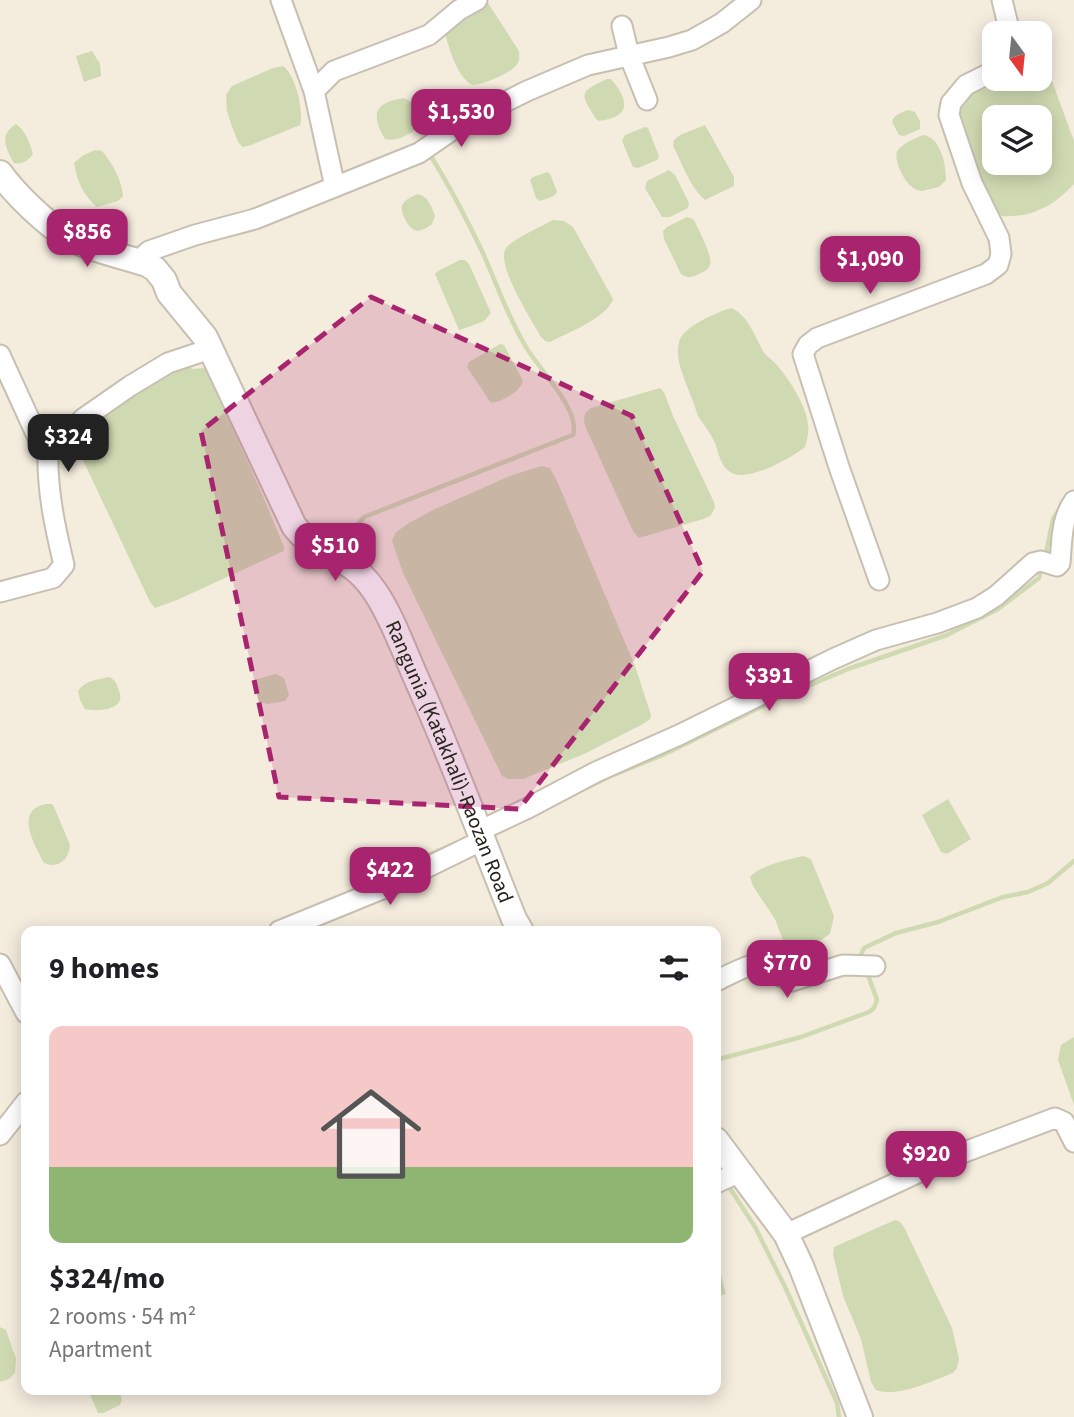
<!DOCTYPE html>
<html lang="en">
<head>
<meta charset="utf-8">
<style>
	body { margin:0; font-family:"Source Sans 3",sans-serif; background:#f6f6f6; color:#202124; height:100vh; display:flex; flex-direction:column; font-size:26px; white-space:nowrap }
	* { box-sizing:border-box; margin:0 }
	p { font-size:23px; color:#757577 }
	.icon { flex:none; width:38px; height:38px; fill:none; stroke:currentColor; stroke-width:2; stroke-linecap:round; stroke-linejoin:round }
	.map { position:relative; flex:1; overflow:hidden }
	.side { position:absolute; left:21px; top:926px; width:700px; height:469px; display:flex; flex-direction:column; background:#fff; border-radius:14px; box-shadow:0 4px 18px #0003 }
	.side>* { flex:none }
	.needle { width:46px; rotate:165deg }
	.tools { position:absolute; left:982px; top:21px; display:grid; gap:14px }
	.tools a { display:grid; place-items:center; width:70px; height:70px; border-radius:14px; background:#fff; box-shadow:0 4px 18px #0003; font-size:35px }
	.price { position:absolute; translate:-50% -60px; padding:0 16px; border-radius:14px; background:#a9246e; color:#fff; font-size:23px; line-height:46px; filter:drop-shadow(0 2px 4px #0008) }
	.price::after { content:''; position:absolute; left:50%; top:42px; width:21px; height:16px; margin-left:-10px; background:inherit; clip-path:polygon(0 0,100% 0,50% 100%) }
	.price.selected { background:#222; color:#fff }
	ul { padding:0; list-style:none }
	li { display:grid; align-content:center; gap:14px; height:371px; padding:0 28px }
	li+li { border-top:2px solid #e0e0e0 }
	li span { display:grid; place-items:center; height:217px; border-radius:14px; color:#555 }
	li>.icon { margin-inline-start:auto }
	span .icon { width:126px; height:126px; fill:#fffc; stroke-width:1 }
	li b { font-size:30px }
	h2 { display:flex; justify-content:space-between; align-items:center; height:84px; padding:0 28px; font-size:30px }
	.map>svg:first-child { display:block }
	.water { fill:#d0dab2; fill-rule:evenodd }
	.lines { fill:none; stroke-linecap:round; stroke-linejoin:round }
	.stream { stroke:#d0dab2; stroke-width:4.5 }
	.minor-casing { stroke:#c7bfb1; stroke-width:23 }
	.major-casing { stroke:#c7bfb1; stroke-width:28 }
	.minor { stroke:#fff; stroke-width:19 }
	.major { stroke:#fff; stroke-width:24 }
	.marked { fill:#a9246e; fill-opacity:0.2; stroke:#a9246e; stroke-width:5; stroke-dasharray:14 9; stroke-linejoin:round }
	.labels { text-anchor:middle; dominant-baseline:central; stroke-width:5; stroke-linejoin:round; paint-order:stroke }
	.street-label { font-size:21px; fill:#27241e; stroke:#fffaf0 }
</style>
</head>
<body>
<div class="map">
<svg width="1074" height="1417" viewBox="0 0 1074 1417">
	<rect width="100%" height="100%" fill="#f4ecdd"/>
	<path class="water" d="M488,3L519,51C519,56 520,58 518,63C512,73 483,85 472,85C454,74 449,44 442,25Z
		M92,51L100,64L101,76L84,82L76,56Z
		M283,66C296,75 304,111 300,125L251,145L243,147L238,142L231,124L227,111L226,95L232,86L273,68Z
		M1040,72L1047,74L1052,81L1074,141V184C1050,210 1026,220 990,215L951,109L966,96L1010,79H1040ZM994,117H1040V163H994Z
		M607,79H611C629,100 632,117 599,121L596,119C580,93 578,93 607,79Z
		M403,98C415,101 422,116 420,127C410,134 397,142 385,139C370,113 375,103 403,98Z
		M908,110L915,112L920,121V129L904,136L899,135L892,122C894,114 901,113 908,110Z
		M16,124C25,130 30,143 33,154C29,160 22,165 14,163C4,146 0,134 16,124Z
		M705,125L734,177V186L705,200C690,187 682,163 673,146L674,140L680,135Z
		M645,127L648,128L659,156L657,160L638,168L633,167L622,141L625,135Z
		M923,135C941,137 946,165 946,180L939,187L922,191C917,190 915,190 911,186C904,180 892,159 898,150C903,143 916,138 923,135Z
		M95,150L102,151C112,163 122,180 123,196L118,201L97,207C83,195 77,181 74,163L82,156Z
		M669,170L675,175L689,203L688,208L670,217H662L645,188L647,181Z
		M548,172L551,176L557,192L554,196L540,201L536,198L530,180L533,177Z
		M418,194C428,196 432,207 435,216L432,224C419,234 412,233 405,219C397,204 404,200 418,194Z
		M687,217L693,219L695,222C699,231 713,256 710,265C708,271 702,272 697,275C690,278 687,278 681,274L664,239L663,231L667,227Z
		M553,220L564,221L573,227L613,299C607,318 567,333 550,342L545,341L541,337C532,321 495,264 506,248C513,239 542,226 553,220Z
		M460,260H465L469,264L491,313L484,321L460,330H459L435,274L438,271Z
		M731,308C747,314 755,336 763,351C766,356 770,358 775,363C788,377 807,406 808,425C809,433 807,440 805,447C791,458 749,482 732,473C720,467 719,452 714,441C710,433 705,426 700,419C696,413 695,405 692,399C686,382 674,360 679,342C683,326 716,313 731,308Z
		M500,344L504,345L523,381C519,393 503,401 491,403L467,367L469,362Z
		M182,363L193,369L205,368L263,496L284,547V551L177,600L155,608L150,602L73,439Z
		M660,388L664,392L673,416L714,502L715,508L710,516L703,519L639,538L633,531L586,428C583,418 583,414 591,408Z
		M541,466L550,468L557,481L635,666L651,715L650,719L643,724L584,754L523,779H508L502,776L403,573L392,541L396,532L409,523L435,509L510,476Z
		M276,674L284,678L289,695L285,701L268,704L259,702L253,684L257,679Z
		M110,677C116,681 117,684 119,691C127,710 97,712 85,709L80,700L78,691C84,681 98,679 110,677Z
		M948,799L971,839L947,854L941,852L922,815Z
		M46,804H52L54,807L70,845C69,860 58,869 44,863C34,844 14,810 46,804Z
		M803,856L811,859L834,916L830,934C818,942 802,954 787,951L775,919L753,886L750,877C758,866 790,859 803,856Z
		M1074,1037V1105L1058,1060L1061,1045Z
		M895,1220L900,1222L904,1227L952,1328L959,1359L957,1368L953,1373C932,1381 897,1398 876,1390L871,1382L861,1339L843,1296L833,1254L834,1247Z
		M719,1268L726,1294L716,1297V1269Z
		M0,1327L6,1330L16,1359L15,1373L9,1379L0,1382Z
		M88,1390H119L122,1400L120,1405L103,1413H98Z"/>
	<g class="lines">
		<path class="stream" d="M352,532L364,517L573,435C581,410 538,368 526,347C507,316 496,281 481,249C466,218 450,187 432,158
			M1045,558L1053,519L1061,507
			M586,788L611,776L665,754L777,699L848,669L947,635L998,609L1039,578L1042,567
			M380,876L456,843
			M863,960L861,955L864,948L896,933L938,922L1003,897L1028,892L1048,883L1074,861
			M716,1060L801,1037L869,1012L874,1008L877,1000L867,972
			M716,1165L722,1175
			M726,1182L755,1227L786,1289L837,1403L839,1417"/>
		<g class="minor-casing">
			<path id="minor" d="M281,0L314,91L335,187
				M1002,0L1010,33
				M622,26L629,55L647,100
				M314,91L334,71L429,35L459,10L477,0
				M138,261L149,251L195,235L255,219L419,153L461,124L527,91L588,65L669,47L692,40L722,23L751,0
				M0,355L38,438L48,452
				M879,580L839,467L803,354L808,345L817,338L986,274L998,265L1001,254L999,238L972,183L949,115L951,103L966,85L994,71
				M0,592L53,578L64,565C55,527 47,491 48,452L84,418L130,386L168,363L210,349
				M479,831L526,809L596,772L679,735L833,659L876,640L937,623L977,608L996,596L1033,563L1041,561L1057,566L1060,563C1062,541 1061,519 1074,501
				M279,931L387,887L483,840
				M0,964L26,1013
				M716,981C727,976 758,958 769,965C778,971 781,979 792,981L843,965L875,966
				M0,1135L26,1102
				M716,1183L740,1172
				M786,1234L954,1156L1055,1118L1064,1122L1074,1142"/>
		</g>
		<g class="major-casing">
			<g id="major">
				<path id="s1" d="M0,173C15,194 46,224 68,237C92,250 122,256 147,264L155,269L164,280L169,293L205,337L294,526C309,546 326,550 346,563C358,570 368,581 376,593C393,619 404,651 417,680C452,758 482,839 514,919L521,931"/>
				<path d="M716,1140L786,1234L801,1266L860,1417"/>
			</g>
		</g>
		<use href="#minor" class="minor"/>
		<use href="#major" class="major"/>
	</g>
	<path class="marked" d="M371,297L632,416L703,571L519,809L279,797L201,431Z"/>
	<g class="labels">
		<g class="street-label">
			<text stroke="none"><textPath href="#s1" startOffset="772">Rangunia (Katakhali)-Raozan Road</textPath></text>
		</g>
	</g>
</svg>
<div class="tools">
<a><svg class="needle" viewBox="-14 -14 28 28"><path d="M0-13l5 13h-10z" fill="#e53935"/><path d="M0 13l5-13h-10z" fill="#757577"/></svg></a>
<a><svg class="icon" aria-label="layers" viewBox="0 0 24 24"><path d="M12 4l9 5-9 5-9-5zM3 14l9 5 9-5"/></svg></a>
</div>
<b class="price" style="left:461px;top:149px">$1,530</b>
<b class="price" style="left:87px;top:269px">$856</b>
<b class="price" style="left:870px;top:296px">$1,090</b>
<b class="price selected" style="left:68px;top:474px">$324</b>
<b class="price" style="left:335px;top:583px">$510</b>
<b class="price" style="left:769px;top:713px">$391</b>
<b class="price" style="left:390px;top:907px">$422</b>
<b class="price" style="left:787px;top:1000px">$770</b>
<b class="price" style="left:926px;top:1191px">$920</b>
<section class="side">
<h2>9 homes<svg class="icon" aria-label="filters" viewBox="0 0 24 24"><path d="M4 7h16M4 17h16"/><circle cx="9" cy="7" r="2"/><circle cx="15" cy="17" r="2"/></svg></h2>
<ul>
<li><span style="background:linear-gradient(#f6c9c9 65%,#8fb573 0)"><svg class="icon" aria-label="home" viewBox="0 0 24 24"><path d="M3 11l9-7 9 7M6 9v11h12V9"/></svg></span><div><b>$324/mo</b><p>2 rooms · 54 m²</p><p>Apartment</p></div></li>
</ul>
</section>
</div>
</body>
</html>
